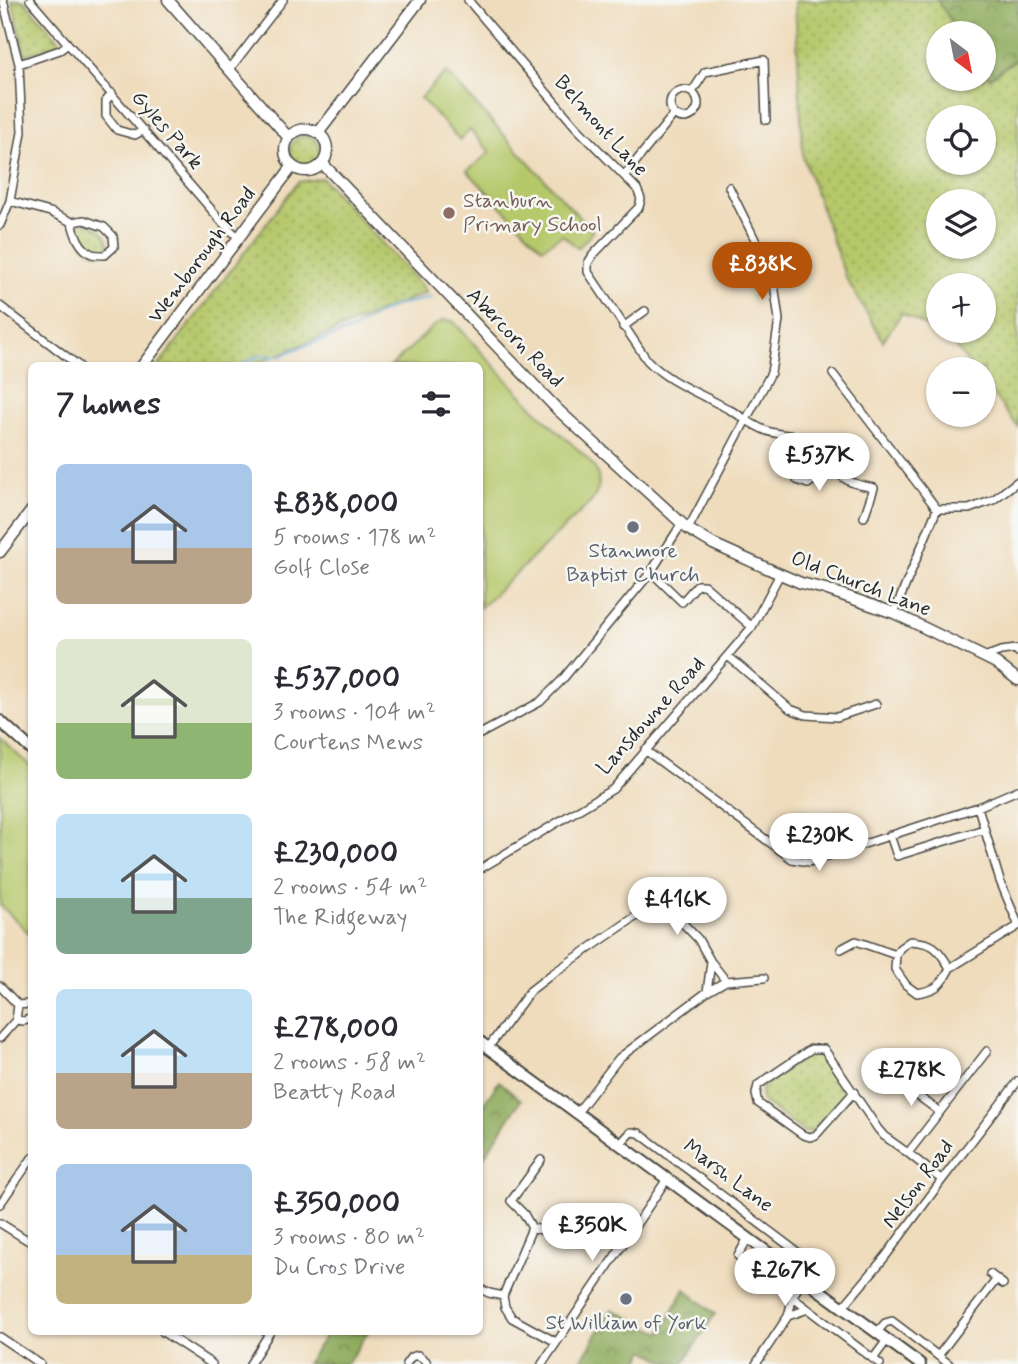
<!DOCTYPE html>
<html lang="en">
<head>
<meta charset="utf-8">
<style>
	body { margin:0; font-family:Mynerve,sans-serif; background:#f7f7f7; color:#2b2b33; height:100vh; display:flex; flex-direction:column; font-size:26px; white-space:nowrap }
	* { box-sizing:border-box; margin:0 }
	p { font-size:23px; color:#7c7c81 }
	.icon { flex:none; width:38px; height:38px; fill:none; stroke:currentColor; stroke-width:2; stroke-linecap:round; stroke-linejoin:round }
	.map { position:relative; flex:1; overflow:hidden }
	.sheet { position:absolute; left:28px; top:362px; width:455px; height:973px; display:flex; flex-direction:column; background:#fff; border-radius:10px; box-shadow:0 2px 5px #0004 }
	.sheet>* { flex:none }
	.needle { width:46px; rotate:148deg }
	.tools { position:absolute; left:926px; top:21px; display:grid; gap:14px }
	.tools a { display:grid; place-items:center; width:70px; height:70px; border-radius:50%; background:#fff; box-shadow:0 2px 5px #0004; font-size:35px }
	.price { position:absolute; translate:-50% -60px; padding:0 16px; border-radius:24px; background:#fff; color:#222; font-size:23px; line-height:46px; filter:drop-shadow(0 2px 4px #0008) }
	.price::after { content:''; position:absolute; left:50%; top:42px; width:21px; height:16px; margin-left:-10px; background:inherit; clip-path:polygon(0 0,100% 0,50% 100%) }
	.price.current { background:#b45309; color:#fff }
	ul { padding:0; list-style:none }
	li { display:flex; align-items:center; gap:21px; height:175px; padding:0 28px }
	li span { display:grid; place-items:center; flex:none; width:196px; height:140px; border-radius:10px; color:#555 }
	li>.icon { margin-inline-start:auto }
	span .icon { width:84px; height:84px; fill:#fffc; stroke-width:1 }
	li b { font-size:30px }
	h2 { display:flex; justify-content:space-between; align-items:center; height:84px; padding:0 28px; font-size:30px }
	.map>svg:first-child { display:block }
	.grass { fill:url(#grass-dots); stroke:#707a4b; stroke-width:2; fill-rule:evenodd }
	.forest { fill:url(#forest-crowns); stroke:#5e6c45; stroke-width:2 }
	.park { fill:#b6c86b; stroke:#707a4b; stroke-width:2 }
	.lines { fill:none; stroke-linecap:round; stroke-linejoin:round }
	.stream { stroke:#60a4d5; stroke-width:2.5 }
	.street-casing { stroke:#484641; stroke-width:10 }
	.secondary-casing { stroke:#484641; stroke-width:13 }
	.primary-casing { stroke:#484641; stroke-width:14 }
	.street { stroke:#fff; stroke-width:7 }
	.secondary { stroke:#fff; stroke-width:10 }
	.primary { stroke:#fff; stroke-width:10 }
	.education-dot { fill:#8d6e63; stroke:#f6f6f2; stroke-width:2.5 }
	.worship-dot { fill:#6b7280; stroke:#f6f6f2; stroke-width:2.5 }
	.labels { text-anchor:middle; dominant-baseline:central; stroke-width:5; stroke-linejoin:round; paint-order:stroke }
	.street-label { font-size:21px; fill:#2b2b2b; stroke:#f6f6f2 }
	.education-label { font-size:21px; fill:#785e54; stroke:#f6f6f2; text-anchor:start }
	.worship-label { font-size:21px; fill:#5b616d; stroke:#f6f6f2 }
</style>
</head>
<body>
<div class="map">
<svg width="1018" height="1364" viewBox="0 0 1018 1364">
	<defs>
		<pattern id="grass-dots" width="8" height="8" patternUnits="userSpaceOnUse" patternTransform="scale(1.75)"><rect width="8" height="8" fill="#b6c86b"/><path d="M2 2h.1M6 6h.1" fill="none" stroke="#94a358" stroke-width="1.8" stroke-linecap="round"/></pattern>
		<pattern id="forest-crowns" width="20" height="18" patternUnits="userSpaceOnUse" patternTransform="scale(1.75)"><rect width="20" height="18" fill="#90ac5f"/><path d="M2 6a3 3 0 1 1 6 0M12 15a3 3 0 1 1 6 0" fill="none" stroke="#768c4f"/></pattern>
	</defs>
	<rect width="100%" height="100%" fill="#f6f6f2"/>
	<filter id="ink" filterUnits="userSpaceOnUse"><feTurbulence type="fractalNoise" baseFrequency=".0143" numOctaves="2"/><feDisplacementMap in="SourceGraphic" scale="14" xChannelSelector="R" yChannelSelector="G"/><feConvolveMatrix kernelMatrix="1 2 1 2 8 2 1 2 1" color-interpolation-filters="sRGB"/></filter>
	<filter id="wash" filterUnits="userSpaceOnUse"><feTurbulence type="fractalNoise" baseFrequency=".00686" numOctaves="4" result="noise"/><feDisplacementMap in="SourceGraphic" scale="28" xChannelSelector="R" yChannelSelector="G"/><feGaussianBlur stdDeviation="1.57" result="paint"/><feColorMatrix in="noise" values="0 0 0 0 0 0 0 0 0 0 0 0 0 0 0 0 0 1.4 0 .05"/><feComposite in="paint" operator="in"/></filter>
	<g filter="url(#wash)">
		<rect width="100%" height="100%" fill="#efdcbc"/>
		<path class="grass" d="M12,0H23L62,43L25,55Z
			M795,0H1018V427L984,383V369H973L949,339L902,313L883,341L846,278L803,157ZM938,33H984V79H938ZM938,117H984V163H938ZM938,201H984V247H938ZM938,285H984V331H938Z
			M290 151a15 15 0 1 1 30 0a15 15 0 1 1-30 0Z
			M322,178L427,292L252,366H158L298,182Z
			M85,222C98,228 112,234 107,251C87,259 80,239 74,224Z
			M810,1053L824,1054L848,1090L816,1131L804,1132L762,1101L761,1088Z"/>
		<path class="forest" d="M937,0H1018V58L989,78L984,71V33H959Z
			M499,1081L521,1100L480,1163V1110Z
			M685,1289L715,1314L683,1364H670L645,1350L637,1364H579L612,1309L661,1333Z
			M328,1332H368L347,1364H306Z"/>
		<path class="park" d="M446,72L593,232L578,248L562,235L542,248L467,171L490,152L470,130L460,140L420,98Z
			M444,320L453,321C484,354 514,389 547,421C561,436 582,450 594,467C602,479 599,492 591,502L480,608V366H391L435,325Z
			M0,738L31,767V935L0,905Z"/>
		<g class="lines">
			<path class="stream" d="M238,366L258,356H282L293,350L354,329L365,321L394,306L432,297"/>
		</g>
	</g>
	<g filter="url(#ink)">
		<g class="lines">
			<g class="street-casing">
				<path id="street" d="M30,0L223,223L239,238
					M468,0L575,126L637,189L641,199L639,207L593,255L588,263V272L647,360C669,383 702,394 730,410C743,417 753,426 767,431C784,437 805,434 820,442C834,449 832,467 843,477C850,484 865,486 874,488L864,517
					M19,64L60,50L68,44
					M229,70L283,0
					M670 104a14 14 0 1 1 28 0a14 14 0 1 1-28 0Z
					M692,92L705,72L764,60L766,120
					M112,93L106,101V116L117,130L135,135L144,130
					M625,175L674,114
					M10,201L50,212L72,222L84,220L104,227L113,236L114,247L105,255C101,255 96,255 92,254C80,249 74,233 72,222
					M0,225L10,201L22,132L19,64L3,0
					M0,306L79,366
					M623,327L645,311
					M833,374L937,509
					M797,480L808,484L835,465
					M937,509H969L993,500L1018,481
					M688,529L771,373L779,320L773,276L729,187
					M651,572L682,602L697,585H704L752,627
					M894,613L937,509
					M728,656L790,709L806,715L837,717L876,704
					M984,657L1001,651L1016,649L1018,652
					M480,734L540,702L562,680L651,572L677,531L682,524
					M645,750L792,859L809,862L978,807L1018,790
					M978,807L1000,881L1018,924
					M890,835L897,856L984,829
					M480,869L613,789L752,627L780,574
					M910,941C936,943 937,948 950,968C941,986 936,990 917,993L906,985L895,969L896,955L900,948Z
					M841,949L856,941L896,955
					M712,963L726,981L764,978
					M950,968L1018,926
					M0,986L18,1005L16,1020
					M707,992L726,981
					M18,1005L29,1004L32,1007
					M16,1020L24,1021L32,1018
					M0,1038L16,1020
					M488,1048L530,991L552,974L635,917L653,912L664,913L678,918L698,939L711,962L707,992L619,1058L576,1114
					M907,1081L914,1093L940,1112
					M854,1092L816,1135L810,1137L803,1135L758,1103L756,1094L758,1085L811,1049H824L878,1129L884,1136L908,1153L987,1051
					M619,1145L631,1132L639,1133L800,1254L801,1259L794,1271
					M908,1153L942,1180
					M541,1160L511,1201L524,1214L532,1228L552,1232L567,1239
					M0,1204L32,1158
					M0,1223L32,1243
					M532,1228L503,1296L505,1307L512,1318L556,1342
					M748,1238L738,1256L880,1364
					M990,1274L1003,1284
					M480,1289L489,1293L503,1296
					M843,1307L885,1257L942,1180L1018,1081
					M788,1316L793,1296L804,1278
					M163,1332L212,1364
					M877,1332L885,1323L892,1321L949,1364
					M0,1337L40,1364
					M938,1356L996,1280
					M873,1359L887,1340
					M250,1364L270,1332
					M406,1364L411,1357L418,1355L426,1361L427,1364
					M542,1364L667,1179
					M756,1364L788,1316L808,1309"/>
			</g>
			<g class="secondary-casing">
				<path id="secondary" d="M168,0L289,138
					M285 150a21 21 0 1 1 42 0a21 21 0 1 1-42 0Z
					M319,132L420,0
					M323,164L557,409L688,529L713,544L780,574L801,583L825,589L894,613L984,657L996,663L1018,680
					M142,366L292,167
					M0,552L32,510"/>
			</g>
			<g class="primary-casing">
				<path id="primary" d="M0,721L32,750
					M480,1042L920,1364"/>
			</g>
			<use href="#street" class="street"/>
			<use href="#secondary" class="secondary"/>
			<use href="#primary" class="primary"/>
		</g>
	</g>
	<circle class="education-dot" cx="449" cy="213" r="7"/>
	<g class="worship-dot">
		<circle cx="633" cy="527" r="7"/>
		<circle cx="626" cy="1299" r="7"/>
	</g>
	<g class="labels">
		<g class="street-label">
			<text transform="translate(601 126) rotate(48)">Belmont Lane</text>
			<text transform="translate(167 130) rotate(49)">Gyles Park</text>
			<text transform="translate(202 255) rotate(-53)">Wemborough Road</text>
			<text transform="translate(515 338) rotate(46)">Abercorn Road</text>
			<text transform="translate(861 584) rotate(21)">Old Church Lane</text>
			<text transform="translate(651 716) rotate(-48)">Lansdowne Road</text>
			<text transform="translate(728 1176) rotate(37)">Marsh Lane</text>
			<text transform="translate(918 1184) rotate(-53)">Nelson Road</text>
		</g>
		<g class="education-label">
			<text x="463" y="201">Stanburn<tspan x="463" dy="24">Primary School</tspan></text>
		</g>
		<g class="worship-label">
			<text x="633" y="551">Stanmore<tspan x="633" dy="24">Baptist Church</tspan></text>
			<text x="626" y="1323">St William of York</text>
		</g>
	</g>
</svg>
<div class="tools">
<a><svg class="needle" viewBox="-14 -14 28 28"><path d="M0-13l5 13h-10z" fill="#e53935"/><path d="M0 13l5-13h-10z" fill="#7c7c81"/></svg></a>
<a><svg class="icon" aria-label="locate" viewBox="0 0 24 24"><circle cx="12" cy="12" r="6"/><path d="M12 2v4M12 18v4M2 12h4M18 12h4"/></svg></a>
<a><svg class="icon" aria-label="layers" viewBox="0 0 24 24"><path d="M12 4l9 5-9 5-9-5zM3 14l9 5 9-5"/></svg></a>
<a>+</a>
<a>−</a>
</div>
<b class="price current" style="left:762px;top:302px">£838K</b>
<b class="price" style="left:819px;top:493px">£537K</b>
<b class="price" style="left:819px;top:873px">£230K</b>
<b class="price" style="left:677px;top:937px">£416K</b>
<b class="price" style="left:911px;top:1108px">£278K</b>
<b class="price" style="left:592px;top:1263px">£350K</b>
<b class="price" style="left:785px;top:1308px">£267K</b>
<section class="sheet">
<h2>7 homes<svg class="icon" aria-label="filters" viewBox="0 0 24 24"><path d="M4 7h16M4 17h16"/><circle cx="9" cy="7" r="2"/><circle cx="15" cy="17" r="2"/></svg></h2>
<ul>
<li><span style="background:linear-gradient(#a9c7e8 60%,#b9a48a 0)"><svg class="icon" aria-label="home" viewBox="0 0 24 24"><path d="M3 11l9-7 9 7M6 9v11h12V9"/></svg></span><div><b>£838,000</b><p>5 rooms · 178 m²</p><p>Golf Close</p></div></li>
<li><span style="background:linear-gradient(#dfe7d0 60%,#8fb573 0)"><svg class="icon" aria-label="home" viewBox="0 0 24 24"><path d="M3 11l9-7 9 7M6 9v11h12V9"/></svg></span><div><b>£537,000</b><p>3 rooms · 104 m²</p><p>Courtens Mews</p></div></li>
<li><span style="background:linear-gradient(#bfe0f5 60%,#7fa58c 0)"><svg class="icon" aria-label="home" viewBox="0 0 24 24"><path d="M3 11l9-7 9 7M6 9v11h12V9"/></svg></span><div><b>£230,000</b><p>2 rooms · 54 m²</p><p>The Ridgeway</p></div></li>
<li><span style="background:linear-gradient(#bfe0f5 60%,#b9a48a 0)"><svg class="icon" aria-label="home" viewBox="0 0 24 24"><path d="M3 11l9-7 9 7M6 9v11h12V9"/></svg></span><div><b>£278,000</b><p>2 rooms · 58 m²</p><p>Beatty Road</p></div></li>
<li><span style="background:linear-gradient(#a9c7e8 65%,#c2b280 0)"><svg class="icon" aria-label="home" viewBox="0 0 24 24"><path d="M3 11l9-7 9 7M6 9v11h12V9"/></svg></span><div><b>£350,000</b><p>3 rooms · 80 m²</p><p>Du Cros Drive</p></div></li>
</ul>
</section>
</div>
</body>
</html>
